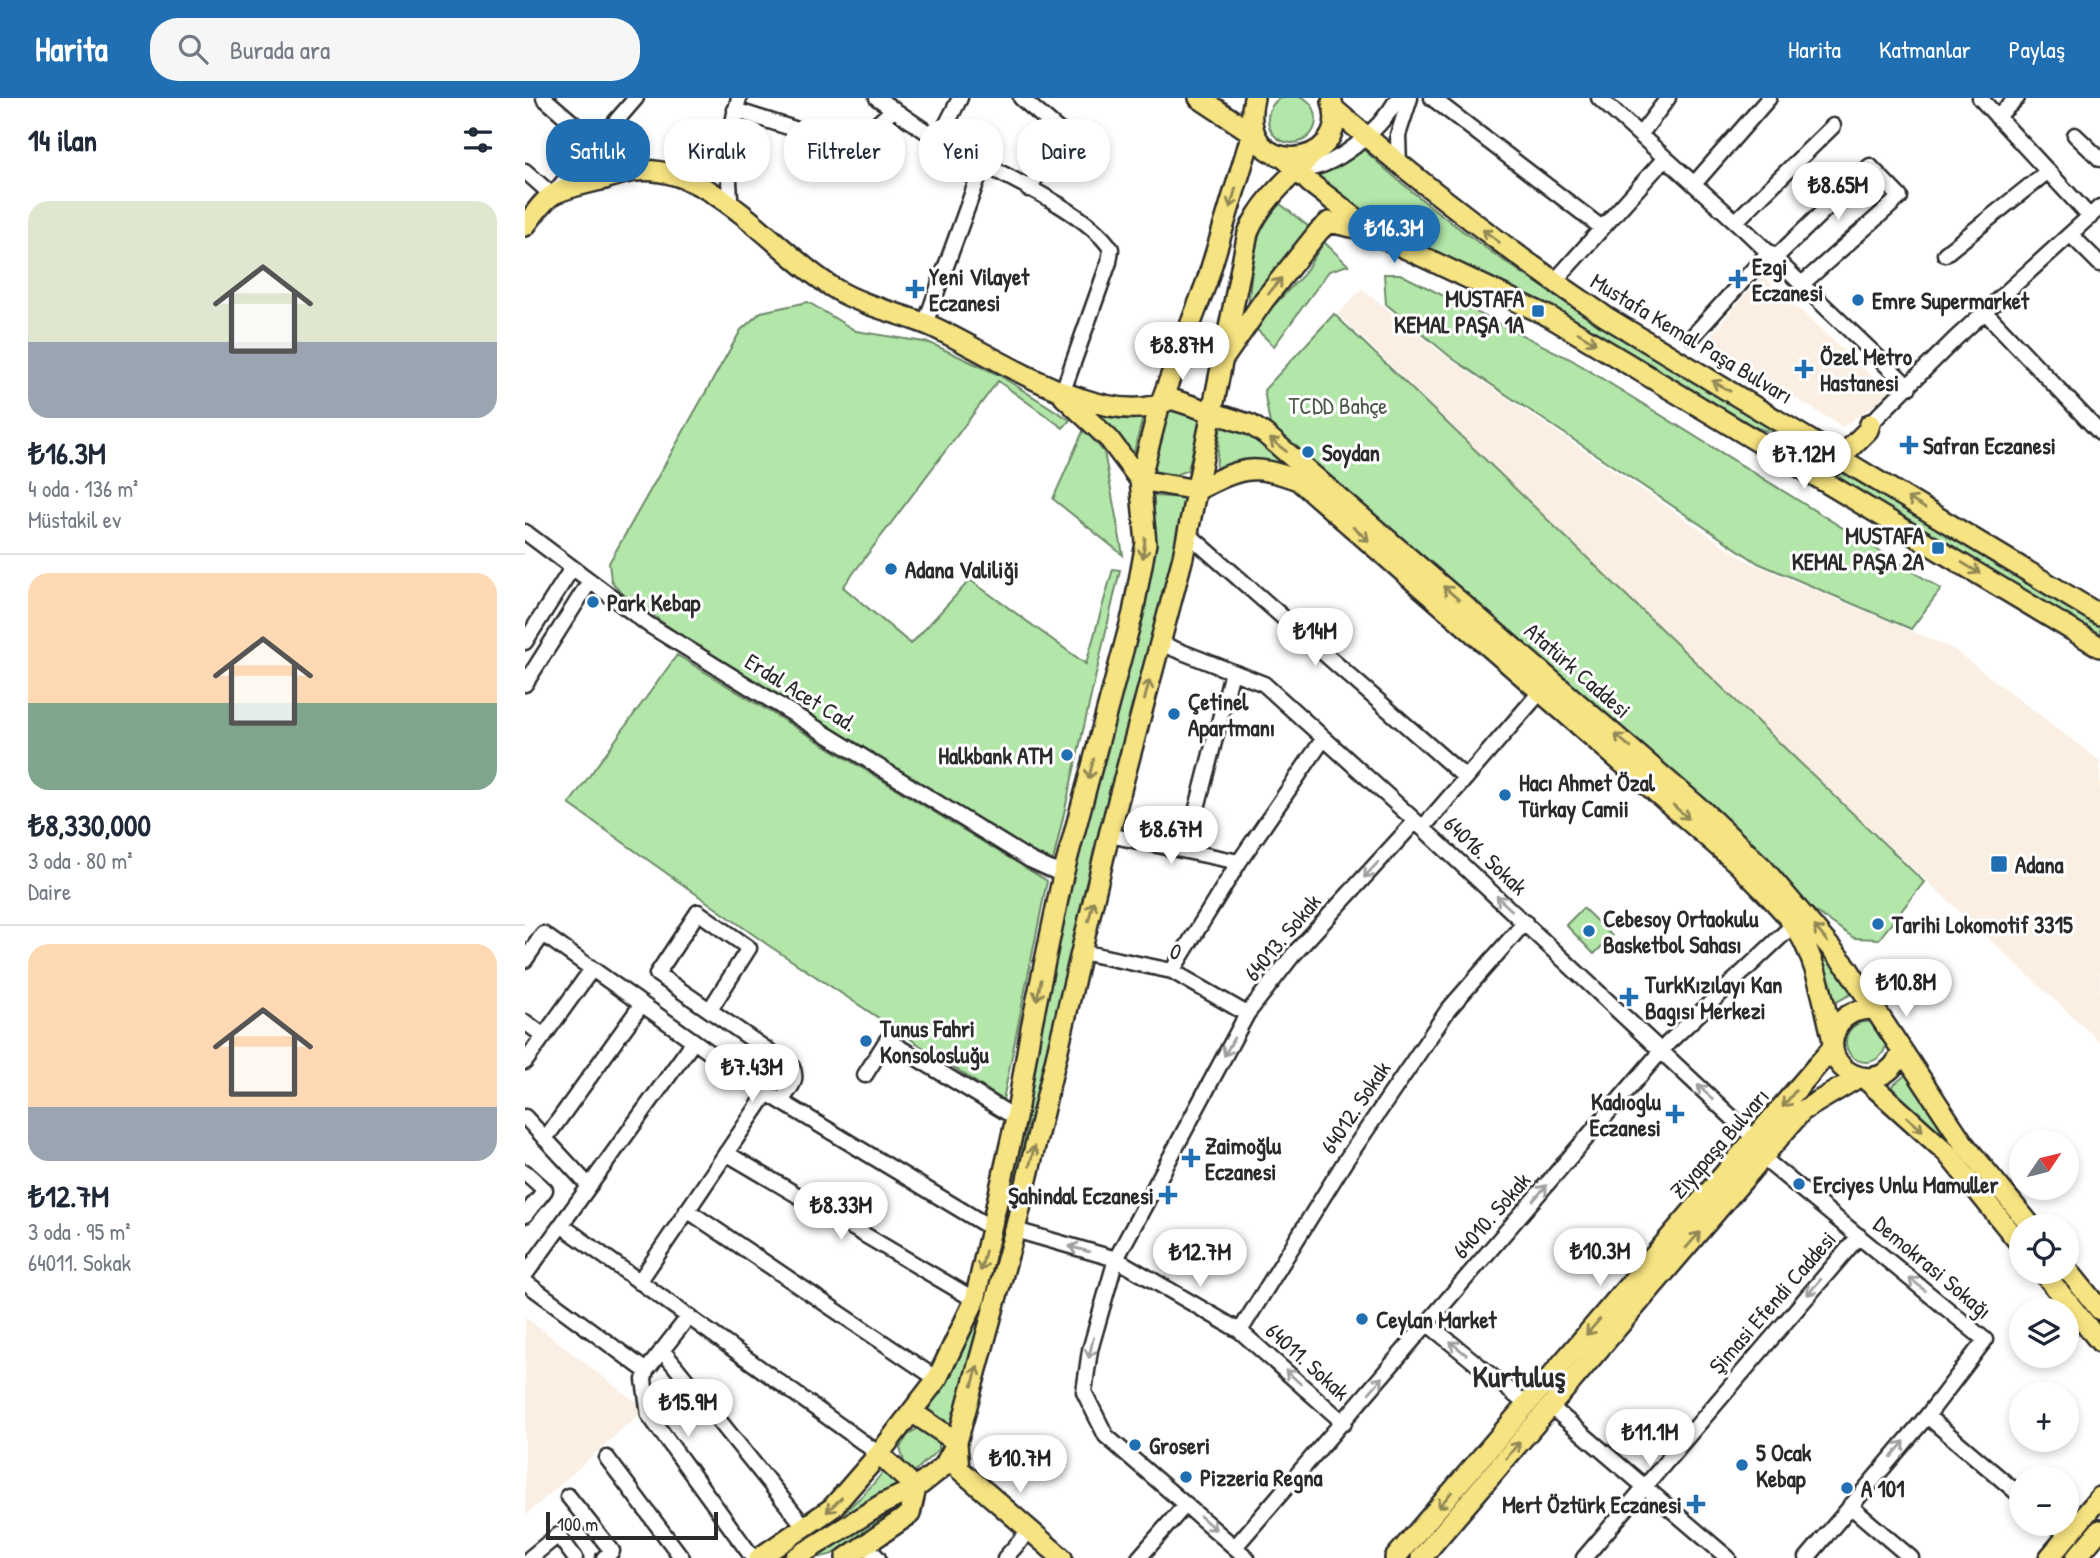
<!DOCTYPE html>
<html lang="tr">
<head>
<meta charset="utf-8">
<style>
	body { margin:0; font-family:"Patrick Hand",sans-serif; background:#f6f6f7; color:#1f2937; height:100vh; display:flex; flex-direction:column; font-size:26px; white-space:nowrap }
	* { box-sizing:border-box; margin:0 }
	p { font-size:23px; color:#747a83 }
	.icon { flex:none; width:38px; height:38px; fill:none; stroke:currentColor; stroke-width:2; stroke-linecap:round; stroke-linejoin:round }
	.map { position:relative; flex:1; overflow:hidden }
	.details { display:flex; flex-direction:column; background:#fff; width:525px }
	.details>* { flex:none }
	.guide { position:absolute; left:21px; top:21px; width:665px; height:63px; display:flex; gap:14px }
	.needle { width:46px; rotate:55deg }
	.tools { position:absolute; left:1484px; top:1032px; display:grid; gap:14px }
	.tools a { display:grid; place-items:center; width:70px; height:70px; border-radius:50%; background:#fff; box-shadow:0 4px 10px #0003; font-size:35px }
	.scale { position:absolute; left:21px; bottom:18px; width:172px; box-sizing:border-box; padding-left:7px; border:4px solid #2b2b2b; border-top:0; font-size:19px; line-height:24px; white-space:nowrap; color:#2b2b2b; -webkit-text-stroke:5px #fff; paint-order:stroke }
	.price { position:absolute; translate:-50% -60px; padding:0 16px; border-radius:24px; background:#fff; color:#222; font-size:23px; line-height:46px; filter:drop-shadow(0 2px 4px #0008) }
	.price::after { content:''; position:absolute; left:50%; top:42px; width:21px; height:16px; margin-left:-10px; background:inherit; clip-path:polygon(0 0,100% 0,50% 100%) }
	.price.on { background:#1f6fb2; color:#fff }
	ul { padding:0; list-style:none }
	li { display:grid; align-content:center; gap:14px; height:371px; padding:0 28px }
	li+li { border-top:2px solid #e0e1e3 }
	li span { display:grid; place-items:center; height:217px; border-radius:21px; color:#555 }
	li>.icon { margin-inline-start:auto }
	span .icon { width:126px; height:126px; fill:#fffc; stroke-width:1 }
	li b { font-size:30px }
	h2 { display:flex; justify-content:space-between; align-items:center; height:84px; padding:0 28px; font-size:30px }
	.tag { padding:0 24px; border-radius:28px; background:#fff; box-shadow:0 4px 10px #0003; font-size:24px; line-height:63px }
	.tag.on { background:#1f6fb2; color:#fff }
	header { display:flex; align-items:center; gap:42px; box-sizing:border-box; height:98px; padding:0 35px; background:#1f6fb2; color:#fff }
	header strong { font-size:33px }
	nav { display:flex; gap:38px; margin-inline-start:auto; font-size:24px }
	.search { width:490px; height:63px; background:#f6f6f7; display:flex; align-items:center; gap:18px; box-sizing:border-box; padding:0 24px; border-radius:28px; color:#747a83; font-size:26px }
	main { display:flex; flex:1; min-height:0 }
	.map>svg:first-child { display:block }
	.built { fill:#faefe2 }
	.green { fill:#b2e7a9; stroke:#6e896a; stroke-width:2 }
	.lines { fill:none; stroke-linecap:round; stroke-linejoin:round }
	.minor-casing { stroke:#2b2b2b; stroke-width:19 }
	.major-casing { stroke:#2b2b2b; stroke-width:24 }
	.minor { stroke:#fff; stroke-width:14 }
	.major { stroke:#f6e381; stroke-width:19 }
	.oneway { stroke:#908756 }
	.oneway2 { stroke:#a0a0a0 }
	.poi-dot { fill:#1f6fb2; stroke:#fff; stroke-width:2.5 }
	.labels { text-anchor:middle; dominant-baseline:central; stroke-width:6; stroke-linejoin:round; paint-order:stroke }
	.poi-label { font-size:23px; font-weight:bold; fill:#2b2b2b; stroke:#fff; text-anchor:start }
	.street-label { font-size:23px; fill:#2b2b2b; stroke:#fff }
	.park-label { font-size:23px; fill:#4d5a4a; stroke:#fff }
	.district-label { font-size:30px; font-weight:bold; fill:#2b2b2b; stroke:#fff }
</style>
</head>
<body>
<header>
<strong>Harita</strong>
<div class="search"><svg class="icon" aria-label="search" viewBox="0 0 24 24"><circle cx="10" cy="10" r="6"/><path d="M15 15l6 6"/></svg>Burada ara</div>
<nav><a>Harita</a><a>Katmanlar</a><a>Paylaş</a></nav>
</header>
<main>
<section class="details">
<h2>14 ilan<svg class="icon" aria-label="filters" viewBox="0 0 24 24"><path d="M4 7h16M4 17h16"/><circle cx="9" cy="7" r="2"/><circle cx="15" cy="17" r="2"/></svg></h2>
<ul>
<li><span style="background:linear-gradient(#dfe7d0 65%,#9aa5b1 0)"><svg class="icon" aria-label="home" viewBox="0 0 24 24"><path d="M3 11l9-7 9 7M6 9v11h12V9"/></svg></span><div><b>₺16.3M</b><p>4 oda · 136 m²</p><p>Müstakil ev</p></div></li>
<li><span style="background:linear-gradient(#ffd9b3 60%,#7fa58c 0)"><svg class="icon" aria-label="home" viewBox="0 0 24 24"><path d="M3 11l9-7 9 7M6 9v11h12V9"/></svg></span><div><b>₺8,330,000</b><p>3 oda · 80 m²</p><p>Daire</p></div></li>
<li><span style="background:linear-gradient(#ffd9b3 75%,#9aa5b1 0)"><svg class="icon" aria-label="home" viewBox="0 0 24 24"><path d="M3 11l9-7 9 7M6 9v11h12V9"/></svg></span><div><b>₺12.7M</b><p>3 oda · 95 m²</p><p>64011. Sokak</p></div></li>
</ul>
</section>
<div class="map">
<svg width="1575" height="1460" viewBox="0 0 1575 1460">
	<rect width="100%" height="100%" fill="#fff"/>
	<filter id="ink" filterUnits="userSpaceOnUse"><feTurbulence type="fractalNoise" baseFrequency=".0143" numOctaves="2"/><feDisplacementMap in="SourceGraphic" scale="14" xChannelSelector="R" yChannelSelector="G"/><feConvolveMatrix kernelMatrix="1 2 1 2 8 2 1 2 1" color-interpolation-filters="sRGB"/></filter>
	<g filter="url(#ink)">
		<path class="built" d="M1237,177L1366,296L1318,329L1179,245Z
			M837,191L927,263L1222,463L1428,551L1575,663V944L1196,592L813,216Z
			M0,1219L120,1311L0,1418Z"/>
		<path class="green" d="M743 21a24 24 0 1 1 48 0a24 24 0 1 1-48 0Z
			M837,50C972,175 1138,262 1294,356L1292,361L1248,335L1223,327L1046,221L985,188L855,128L790,78Z
			M754,105L789,133L722,218C727,183 726,128 754,105Z
			M799,144L823,167L804,173L749,248L732,232L735,222L778,177Z
			M859,176H875L1047,262L1416,491L1386,531L1233,465L928,261L861,206Z
			M283,204L331,233L405,245L474,277L545,322L538,330L473,283L318,489L386,546L445,482L561,566L588,471L595,472L528,763L507,754L150,533L95,494L86,482L84,465L216,232L236,214Z
			M809,216L1399,784L1354,841L1329,840L1290,813L746,332L739,292Z
			M545,301C570,313 591,322 618,319L608,358Z
			M645,308L673,315L675,322L663,372L645,379L628,372L633,341Z
			M696,324L733,340L1246,788L1330,894L1308,906L1286,841L768,373L724,363L691,371Z
			M559,331L579,354L598,457L528,401Z
			M1317,369L1575,527V539L1312,379Z
			M629,398L660,400L651,452L594,657L561,794L500,1065L429,1328L402,1313L431,1267L454,1217L490,1064L544,791L629,448Z
			M152,557L522,783L478,1002L243,847L44,706Z
			M1058,810L1087,838L1069,856L1041,827Z
			M1321 944a20 20 0 1 1 40 0a20 20 0 1 1-40 0Z
			M1384,974L1496,1129V1137L1424,1048L1366,989Z
			M394,1329L414,1343V1351L388,1375L381,1371L375,1350L382,1338Z
			M358,1374L374,1386L258,1460H252C293,1434 329,1412 358,1374Z
			M382,1404L385,1406C357,1425 321,1460 286,1460Z"/>
		<g class="lines">
			<g class="minor-casing">
				<path id="minor" d="M19,0L71,45
					M352,0C376,16 399,33 424,48C466,72 562,112 586,151L584,164L538,293
					M496,0L538,36L537,42L503,91
					M907,0L1077,130
					M1074,0L1220,132L1384,289
					M1455,0L1565,119
					M210,12L326,49L369,11
					M1472,19L1492,0
					M1115,37L1143,0
					M1550,37L1575,61
					M414,41L435,0
					M874,68L873,37L885,0
					M772,72C810,72 855,32 873,0
					M0,73L27,97L111,0
					M1169,86L1244,0
					M206,110C202,68 202,41 214,0
					M1211,123L1308,28
					M1546,137L1575,166
					M1420,156L1523,73
					M1250,160L1345,68L1375,99L1277,186
					M1029,184L1140,60
					M1460,214L1575,335
					M400,226L458,66
					M1167,239L1244,154
					M1345,326L1431,240L1575,109
					M0,434L124,527L505,762L538,777
					M662,435L941,680
					M0,544L47,470
					M634,545L739,586L887,720L1230,1041
					M0,586L65,483
					M584,737L714,764
					M661,753L707,574
					M556,854L647,873L722,916
					M0,862L18,836L242,995L466,1130
					M647,873L714,764L799,640
					M186,910L224,850L173,814L132,876L267,969C274,983 264,991 256,1003
					M0,924L19,938
					M0,964L67,871
					M340,977L362,942L491,1020
					M0,1019L64,1088
					M20,1041L117,906
					M201,1055L450,1202
					M1238,1060L1460,1242L1402,1318L1282,1460
					M0,1074L20,1092L0,1117
					M162,1112L412,1281
					M36,1127L354,1356
					M490,1132L591,1161L715,1233L819,1325
					M0,1177L169,943
					M0,1184L121,1273
					M114,1184L242,995
					M164,1218L121,1273L119,1282L124,1317L228,1460
					M903,1226L1001,1306
					M715,1233L819,1065L923,912L1000,824
					M137,1252L280,1429
					M1025,1308L1203,1460
					M1402,1318L1496,1398
					M82,1360L157,1460
					M43,1398L87,1453L79,1460
					M1325,1408L1386,1460
					M1529,1426L1543,1438
					M341,1448L353,1460
					M710,1449L1143,945L1268,827
					M5,1460L33,1437L50,1460
					M480,1460L505,1432
					M614,1460L661,1406
					M722,1460L581,1338L559,1294L565,1252L591,1161L722,916L768,857L887,727L901,726L1016,593
					M1059,1460L1334,1138"/>
			</g>
			<g class="major-casing">
				<path id="major" d="M729,0C709,84 829,73 807,4
					M809,11C896,86 986,155 1081,219L1575,517
					M759,60L785,85L854,138L1025,219L1575,549
					M0,128C8,118 18,102 29,96C43,89 63,85 80,81C89,78 100,74 110,73C186,64 252,157 312,192C341,209 375,215 406,228C466,255 583,338 646,301L726,327L740,336L1177,712L1238,770L1322,869L1439,1046L1507,1129
					M701,257L739,202L794,133L804,124L840,132
					M539,299L584,341L615,382L672,392
					M1275,354L1307,368L1343,332L1345,326
					M672,392C716,370 726,365 773,382L1213,766C1235,790 1265,815 1279,844C1294,875 1300,910 1308,943
					M1350,911C1335,911 1321,914 1313,928C1288,971 1357,1006 1377,953
					M1339,980L1421,1054L1496,1147
					M1542,1171L1575,1212
					M1518,1174L1575,1244
					M387,1314L432,1344
					M432,1345L434,1371L537,1460
					M354,1356L391,1390
					M234,1460L307,1410L354,1356L412,1281L450,1202L491,1020L506,930L538,777L608,515L621,445L615,382L634,309L682,183L727,35L674,0
					M270,1460L359,1405L391,1390L419,1368L432,1344L490,1132L584,737L658,459L723,135C736,103 764,80 788,56
					M321,1460L385,1416L391,1390
					M870,1460L1308,949
					M896,1460L1277,1013L1334,979
					M1524,1460L1575,1399
					M1551,1460L1575,1432"/>
			</g>
			<use href="#minor" class="minor"/>
			<use href="#major" class="major"/>
		</g>
		<defs><path id="oneway-shaft" d="M-6 0H5M1.5-3L5.5 0L1.5 3" fill="none" stroke-width="1.6" stroke-linecap="round" stroke-linejoin="round" transform="scale(1.75)"/></defs>
		<g class="oneway">
			<use href="#oneway-shaft" transform="translate(708 100) rotate(106)"/>
			<use href="#oneway-shaft" transform="translate(966 138) rotate(-143)"/>
			<use href="#oneway-shaft" transform="translate(750 188) rotate(-51)"/>
			<use href="#oneway-shaft" transform="translate(1062 240) rotate(31)"/>
			<use href="#oneway-shaft" transform="translate(1196 288) rotate(-150)"/>
			<use href="#oneway-shaft" transform="translate(753 347) rotate(-142)"/>
			<use href="#oneway-shaft" transform="translate(1391 405) rotate(-149)"/>
			<use href="#oneway-shaft" transform="translate(836 436) rotate(41)"/>
			<use href="#oneway-shaft" transform="translate(619 450) rotate(96)"/>
			<use href="#oneway-shaft" transform="translate(1446 470) rotate(31)"/>
			<use href="#oneway-shaft" transform="translate(926 495) rotate(-139)"/>
			<use href="#oneway-shaft" transform="translate(622 592) rotate(-76)"/>
			<use href="#oneway-shaft" transform="translate(1098 643) rotate(-139)"/>
			<use href="#oneway-shaft" transform="translate(566 671) rotate(105)"/>
			<use href="#oneway-shaft" transform="translate(1156 714) rotate(42)"/>
			<use href="#oneway-shaft" transform="translate(566 813) rotate(-76)"/>
			<use href="#oneway-shaft" transform="translate(1296 836) rotate(-129)"/>
			<use href="#oneway-shaft" transform="translate(514 892) rotate(102)"/>
			<use href="#oneway-shaft" transform="translate(1264 1001) rotate(128)"/>
			<use href="#oneway-shaft" transform="translate(1390 1026) rotate(42)"/>
			<use href="#oneway-shaft" transform="translate(507 1058) rotate(-77)"/>
			<use href="#oneway-shaft" transform="translate(1168 1142) rotate(-49)"/>
			<use href="#oneway-shaft" transform="translate(458 1163) rotate(103)"/>
			<use href="#oneway-shaft" transform="translate(1068 1229) rotate(131)"/>
			<use href="#oneway-shaft" transform="translate(450 1278) rotate(-75)"/>
			<use href="#oneway-shaft" transform="translate(988 1352) rotate(-50)"/>
			<use href="#oneway-shaft" transform="translate(920 1402) rotate(130)"/>
			<use href="#oneway-shaft" transform="translate(309 1407) rotate(136)"/>
		</g>
		<g class="oneway2">
			<use href="#oneway-shaft" transform="translate(846 772) rotate(133)"/>
			<use href="#oneway-shaft" transform="translate(979 805) rotate(-137)"/>
			<use href="#oneway-shaft" transform="translate(704 949) rotate(118)"/>
			<use href="#oneway-shaft" transform="translate(1180 994) rotate(-136)"/>
			<use href="#oneway-shaft" transform="translate(1015 1095) rotate(-49)"/>
			<use href="#oneway-shaft" transform="translate(554 1151) rotate(-164)"/>
			<use href="#oneway-shaft" transform="translate(1392 1186) rotate(-140)"/>
			<use href="#oneway-shaft" transform="translate(1289 1189) rotate(131)"/>
			<use href="#oneway-shaft" transform="translate(566 1250) rotate(103)"/>
			<use href="#oneway-shaft" transform="translate(933 1250) rotate(-141)"/>
			<use href="#oneway-shaft" transform="translate(768 1279) rotate(-138)"/>
			<use href="#oneway-shaft" transform="translate(851 1287) rotate(-49)"/>
			<use href="#oneway-shaft" transform="translate(1373 1351) rotate(-50)"/>
			<use href="#oneway-shaft" transform="translate(683 1425) rotate(41)"/>
		</g>
	</g>
	<g class="poi-dot">
		<path d="M1209.5 170.5h7v7h7v7h-7v7h-7v-7h-7v-7h7z"/>
		<path d="M386.5 180.5h7v7h7v7h-7v7h-7v-7h-7v-7h7z"/>
		<circle cx="1333" cy="202" r="7"/>
		<rect x="1006" y="206" width="14" height="14" rx="3.5"/>
		<path d="M1275.5 260.5h7v7h7v7h-7v7h-7v-7h-7v-7h7z"/>
		<path d="M1380.5 336.5h7v7h7v7h-7v7h-7v-7h-7v-7h7z"/>
		<circle cx="783" cy="354" r="7"/>
		<rect x="1406" y="443" width="14" height="14" rx="3.5"/>
		<circle cx="366" cy="471" r="7"/>
		<circle cx="68" cy="504" r="7"/>
		<circle cx="649" cy="616" r="7"/>
		<circle cx="542" cy="657" r="7"/>
		<circle cx="980" cy="697" r="7"/>
		<rect x="1465" y="757" width="18" height="18" rx="3.5"/>
		<circle cx="1353" cy="826" r="7"/>
		<circle cx="1064" cy="833" r="7"/>
		<path d="M1100.5 888.5h7v7h7v7h-7v7h-7v-7h-7v-7h7z"/>
		<circle cx="341" cy="943" r="7"/>
		<path d="M1146.5 1005.5h7v7h7v7h-7v7h-7v-7h-7v-7h7z"/>
		<path d="M662.5 1049.5h7v7h7v7h-7v7h-7v-7h-7v-7h7z"/>
		<circle cx="1274" cy="1086" r="7"/>
		<path d="M639.5 1086.5h7v7h7v7h-7v7h-7v-7h-7v-7h7z"/>
		<circle cx="837" cy="1221" r="7"/>
		<circle cx="610" cy="1347" r="7"/>
		<circle cx="1217" cy="1367" r="7"/>
		<circle cx="661" cy="1379" r="7"/>
		<circle cx="1322" cy="1390" r="7"/>
		<path d="M1167.5 1395.5h7v7h7v7h-7v7h-7v-7h-7v-7h7z"/>
	</g>
	<g class="labels">
		<g class="poi-label">
			<text x="1227" y="168">Ezgi<tspan x="1227" dy="26">Eczanesi</tspan></text>
			<text x="404" y="178">Yeni Vilayet<tspan x="404" dy="26">Eczanesi</tspan></text>
			<text x="999" y="200" text-anchor="end">MUSTAFA<tspan x="999" dy="26">KEMAL PAŞA 1A</tspan></text>
			<text x="1347" y="202">Emre Supermarket</text>
			<text x="1295" y="258">Özel Metro<tspan x="1295" dy="26">Hastanesi</tspan></text>
			<text x="1398" y="347">Safran Eczanesi</text>
			<text x="797" y="354">Soydan</text>
			<text x="1399" y="437" text-anchor="end">MUSTAFA<tspan x="1399" dy="26">KEMAL PAŞA 2A</tspan></text>
			<text x="380" y="471">Adana Valiliği</text>
			<text x="82" y="504">Park Kebap</text>
			<text x="663" y="603">Çetinel<tspan x="663" dy="26">Apartmanı</tspan></text>
			<text x="528" y="657" text-anchor="end">Halkbank ATM</text>
			<text x="994" y="684">Hacı Ahmet Özal<tspan x="994" dy="26">Türkay Camii</tspan></text>
			<text x="1490" y="766">Adana</text>
			<text x="1078" y="820">Cebesoy Ortaokulu<tspan x="1078" dy="26">Basketbol Sahası</tspan></text>
			<text x="1367" y="826">Tarihi Lokomotif 3315</text>
			<text x="1120" y="886">TurkKızılayı Kan<tspan x="1120" dy="26">Bagısı Merkezi</tspan></text>
			<text x="355" y="930">Tunus Fahri<tspan x="355" dy="26">Konsolosluğu</tspan></text>
			<text x="1136" y="1003" text-anchor="end">Kadıoglu<tspan x="1136" dy="26">Eczanesi</tspan></text>
			<text x="680" y="1047">Zaimoğlu<tspan x="680" dy="26">Eczanesi</tspan></text>
			<text x="1288" y="1086">Erciyes Unlu Mamuller</text>
			<text x="629" y="1097" text-anchor="end">Şahindal Eczanesi</text>
			<text x="851" y="1221">Ceylan Market</text>
			<text x="624" y="1347">Groseri</text>
			<text x="1231" y="1354">5 Ocak<tspan x="1231" dy="26">Kebap</tspan></text>
			<text x="675" y="1379">Pizzeria Regna</text>
			<text x="1336" y="1390">A 101</text>
			<text x="1157" y="1406" text-anchor="end">Mert Öztürk Eczanesi</text>
		</g>
		<g class="street-label">
			<text transform="translate(1167 240) rotate(31)">Mustafa Kemal Paşa Bulvarı</text>
			<text transform="translate(1053 572) rotate(41)">Atatürk Caddesi</text>
			<text transform="translate(276 594) rotate(32)">Erdal Acet Cad.</text>
			<text transform="translate(961 757) rotate(43)">64016. Sokak</text>
			<text transform="translate(757 839) rotate(-50)">64013. Sokak</text>
			<text transform="translate(651 853) rotate(20)">0</text>
			<text transform="translate(830 1009) rotate(-56)">64012. Sokak</text>
			<text transform="translate(1194 1045) rotate(-49)">Ziyapaşa Bulvarı</text>
			<text transform="translate(966 1117) rotate(-49)">64010. Sokak</text>
			<text transform="translate(1408 1169) rotate(40)">Demokrasi Sokağı</text>
			<text transform="translate(1247 1204) rotate(-49)">Şimasi Efendi Caddesi</text>
			<text transform="translate(783 1263) rotate(42)">64011. Sokak</text>
		</g>
		<g class="park-label">
			<text x="813" y="307">TCDD Bahçe</text>
		</g>
		<g class="district-label">
			<text x="994" y="1278">Kurtuluş</text>
		</g>
	</g>
</svg>
<div class="tools">
<a><svg class="needle" viewBox="-14 -14 28 28"><path d="M0-13l5 13h-10z" fill="#e53935"/><path d="M0 13l5-13h-10z" fill="#747a83"/></svg></a>
<a><svg class="icon" aria-label="locate" viewBox="0 0 24 24"><circle cx="12" cy="12" r="6"/><path d="M12 2v4M12 18v4M2 12h4M18 12h4"/></svg></a>
<a><svg class="icon" aria-label="layers" viewBox="0 0 24 24"><path d="M12 4l9 5-9 5-9-5zM3 14l9 5 9-5"/></svg></a>
<a>+</a>
<a>−</a>
</div>
<div class="scale">100 m</div>
<b class="price" style="left:1313px;top:124px">₺8.65M</b>
<b class="price on" style="left:869px;top:167px">₺16.3M</b>
<b class="price" style="left:657px;top:284px">₺8.87M</b>
<b class="price" style="left:1279px;top:393px">₺7.12M</b>
<b class="price" style="left:790px;top:570px">₺14M</b>
<b class="price" style="left:646px;top:768px">₺8.67M</b>
<b class="price" style="left:1381px;top:921px">₺10.8M</b>
<b class="price" style="left:227px;top:1006px">₺7.43M</b>
<b class="price" style="left:316px;top:1144px">₺8.33M</b>
<b class="price" style="left:1075px;top:1190px">₺10.3M</b>
<b class="price" style="left:675px;top:1191px">₺12.7M</b>
<b class="price" style="left:163px;top:1341px">₺15.9M</b>
<b class="price" style="left:1125px;top:1371px">₺11.1M</b>
<b class="price" style="left:495px;top:1397px">₺10.7M</b>
<div class="guide">
<a class="tag on">Satılık</a>
<a class="tag">Kiralık</a>
<a class="tag">Filtreler</a>
<a class="tag">Yeni</a>
<a class="tag">Daire</a>
</div>
</div>
</main>
</body>
</html>
